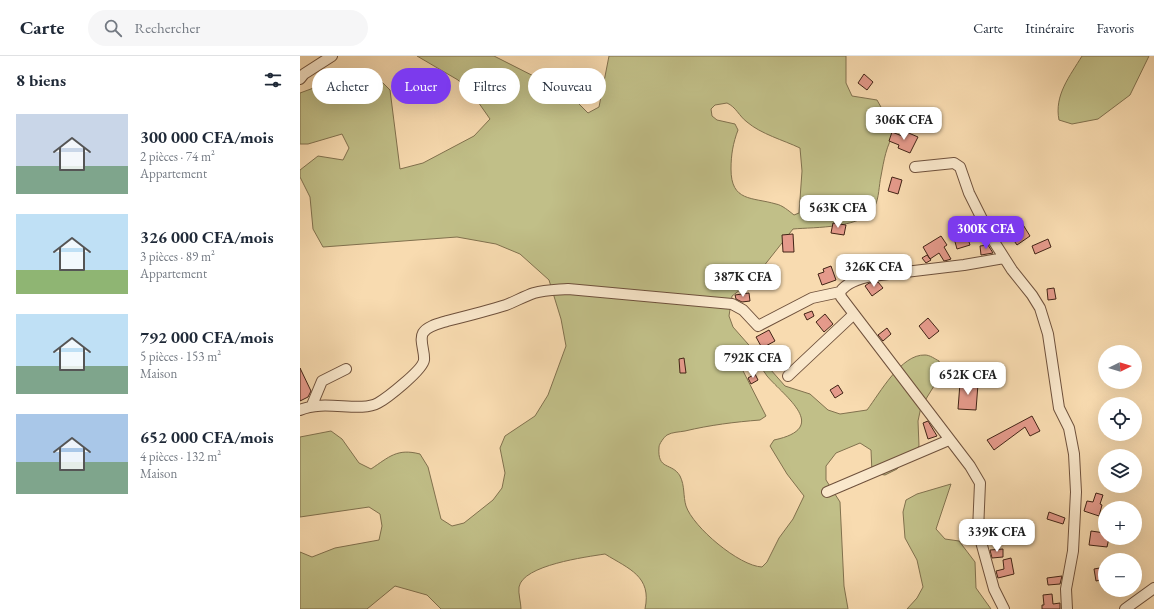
<!DOCTYPE html>
<html lang="fr">
<head>
<meta charset="utf-8">
<style>
	body { margin:0; font-family:"EB Garamond",serif; background:#f6f6f7; color:#1f2937; height:100vh; display:flex; flex-direction:column; font-size:15px; white-space:nowrap }
	* { box-sizing:border-box; margin:0 }
	p { font-size:13px; color:#747a83 }
	.icon { flex:none; width:22px; height:22px; fill:none; stroke:currentColor; stroke-width:2; stroke-linecap:round; stroke-linejoin:round }
	.map { position:relative; flex:1; overflow:hidden }
	.drawer { display:flex; flex-direction:column; background:#fff; width:300px }
	.drawer>* { flex:none }
	.hud { position:absolute; left:12px; top:12px; width:380px; height:36px; display:flex; gap:8px }
	.needle { width:26px; rotate:85deg }
	.fabs { position:absolute; left:798px; top:289px; display:grid; gap:8px }
	.fabs a { display:grid; place-items:center; width:44px; height:44px; border-radius:50%; background:#fff; box-shadow:0 4px 16px #0002; font-size:20px }
	.price { position:absolute; translate:-50% -34px; padding:0 9px; border-radius:8px; background:#fff; color:#222; font-size:13px; line-height:26px; filter:drop-shadow(0 1px 2px #0008) }
	.price::after { content:''; position:absolute; left:50%; top:24px; width:12px; height:9px; margin-left:-6px; background:inherit; clip-path:polygon(0 0,100% 0,50% 100%) }
	.price.active { background:#7c3aed; color:#fff }
	ul { padding:0; list-style:none }
	li { display:flex; align-items:center; gap:12px; height:100px; padding:0 16px }
	li span { display:grid; place-items:center; flex:none; width:112px; height:80px; border-radius:0px; color:#555 }
	li>.icon { margin-inline-start:auto }
	span .icon { width:48px; height:48px; fill:#fffc; stroke-width:1 }
	li b { font-size:17px }
	h2 { display:flex; justify-content:space-between; align-items:center; height:48px; padding:0 16px; font-size:17px }
	.pill { padding:0 14px; border-radius:18px; background:#fff; box-shadow:0 4px 16px #0002; font-size:14px; line-height:36px }
	.pill.active { background:#7c3aed; color:#fff }
	header { display:flex; align-items:center; gap:24px; box-sizing:border-box; height:56px; padding:0 20px; background:#fff; border-bottom:1px solid #e0e1e3 }
	header strong { font-size:19px }
	nav { display:flex; gap:22px; margin-inline-start:auto; font-size:14px }
	.search { width:280px; height:36px; background:#f6f6f7; display:flex; align-items:center; gap:10px; box-sizing:border-box; padding:0 14px; border-radius:22px; color:#747a83; font-size:15px }
	main { display:flex; flex:1; min-height:0 }
	.map>svg:first-child { display:block }
	.green { fill:#c1bf88; stroke:#81714e; fill-rule:evenodd }
	.building { fill:#e59a8b; stroke:#412315 }
	.lines { fill:none; stroke-linecap:round; stroke-linejoin:round }
	.minor-casing { stroke:#6f513c; stroke-width:12 }
	.minor { stroke:#fae8cc; stroke-width:10 }
</style>
</head>
<body>
<header>
<strong>Carte</strong>
<div class="search"><svg class="icon" aria-label="search" viewBox="0 0 24 24"><circle cx="10" cy="10" r="6"/><path d="M15 15l6 6"/></svg>Rechercher</div>
<nav><a>Carte</a><a>Itinéraire</a><a>Favoris</a></nav>
</header>
<main>
<section class="drawer">
<h2>8 biens<svg class="icon" aria-label="filters" viewBox="0 0 24 24"><path d="M4 7h16M4 17h16"/><circle cx="9" cy="7" r="2"/><circle cx="15" cy="17" r="2"/></svg></h2>
<ul>
<li><span style="background:linear-gradient(#c9d6e8 65%,#7fa58c 0)"><svg class="icon" aria-label="home" viewBox="0 0 24 24"><path d="M3 11l9-7 9 7M6 9v11h12V9"/></svg></span><div><b>300 000 CFA/mois</b><p>2 pièces · 74 m²</p><p>Appartement</p></div></li>
<li><span style="background:linear-gradient(#bfe0f5 70%,#8fb573 0)"><svg class="icon" aria-label="home" viewBox="0 0 24 24"><path d="M3 11l9-7 9 7M6 9v11h12V9"/></svg></span><div><b>326 000 CFA/mois</b><p>3 pièces · 89 m²</p><p>Appartement</p></div></li>
<li><span style="background:linear-gradient(#bfe0f5 65%,#7fa58c 0)"><svg class="icon" aria-label="home" viewBox="0 0 24 24"><path d="M3 11l9-7 9 7M6 9v11h12V9"/></svg></span><div><b>792 000 CFA/mois</b><p>5 pièces · 153 m²</p><p>Maison</p></div></li>
<li><span style="background:linear-gradient(#a9c7e8 60%,#7fa58c 0)"><svg class="icon" aria-label="home" viewBox="0 0 24 24"><path d="M3 11l9-7 9 7M6 9v11h12V9"/></svg></span><div><b>652 000 CFA/mois</b><p>4 pièces · 132 m²</p><p>Maison</p></div></li>
</ul>
</section>
<div class="map">
<svg width="854" height="553" viewBox="0 0 854 553">
	<rect width="100%" height="100%" fill="#f8dbb0"/>
	<filter id="stains"><feTurbulence type="fractalNoise" baseFrequency=".005" numOctaves="4"/><feColorMatrix values="0 0 0 0 .2 0 0 0 0 .09 0 0 0 0 .02 0 0 0 .5 -.17"/></filter>
	<radialGradient id="worn" r=".72"><stop offset=".6" stop-color="#630" stop-opacity="0"/><stop offset="1" stop-color="#630" stop-opacity=".3"/></radialGradient>
	<path class="green" d="M117,0H194L269,38L288,57L299,51L309,0H546V27L552,40L577,44L595,76C586,90 584,104 581,120C579,129 579,142 575,150C565,173 514,171 493,173L452,225L432,240L429,260L433,271L485,330L510,338L528,354L540,358L567,354C580,337 601,298 625,299C630,299 635,303 639,305L642,317L621,351L618,365L619,390L597,413L585,419L572,417L571,394L560,387L536,397L526,410V424L540,446L544,530L548,553H345C352,520 329,513 305,498C286,501 223,509 219,531C218,537 221,547 221,553H141L127,539L95,530L67,553H0V496L12,501L35,492L79,484L82,470L80,458L69,451L0,461V381L31,375L42,383L59,407L71,413C89,401 97,392 120,398L128,411L141,463L152,470L164,467L193,444L202,432L205,417L200,392L205,380L235,360L248,339L266,290L261,263L249,224L220,198L196,188L157,181L23,191L13,173L10,141L0,121V114L18,100L43,104L49,92L42,78L8,88H0V37L46,20L73,17L90,34L100,113L123,107L174,80L190,63L176,43L158,24ZM427,47C436,51 439,60 447,66C461,78 483,84 500,92L502,115L499,157L494,159C489,155 482,149 476,148C452,141 431,146 431,113C431,99 433,87 438,74L435,68L417,64L412,60L411,53L415,49ZM442,290L448,292C456,300 460,311 467,320C485,341 531,372 474,384L470,390L487,418L504,440L493,463L479,482L467,506L462,511C439,510 393,471 386,450C383,440 385,430 380,420C372,406 357,415 359,391C359,388 364,381 367,379C372,376 380,376 385,375C410,369 435,366 460,364L466,360L439,307L438,295Z
		M782,0H849L830,39L798,63L772,68L759,64C754,39 770,20 782,0Z
		M651,428L636,473L645,483L659,485L675,506L676,532L691,553H607L617,542L623,531L617,504L605,482L603,456L606,444L617,438Z"/>
	<path class="building" d="M564,18L573,26L567,34L558,27Z
		M604,75L618,81L610,97L598,92L599,89L589,85L592,76L602,80Z
		M592,121L602,124L598,138L588,135Z
		M533,167L546,169L544,179L531,177Z
		M722,167L730,180L717,189L708,176Z
		M664,171L670,189L657,193L652,175Z
		M493,178L494,196H483L482,179Z
		M641,180L647,189L644,191L651,203L648,204L644,205L639,197L630,203L623,191Z
		M748,183L751,191L735,198L732,190Z
		M688,189L693,197L681,199L680,190Z
		M627,199L631,204L626,207L622,202Z
		M531,210L536,224L522,229L518,218L524,216L523,213Z
		M578,226L583,232L572,240L565,230L569,227Z
		M754,232L756,243L748,244L747,233Z
		M449,237L450,245L442,246L436,243L435,239Z
		M512,255L514,260L507,264L504,258Z
		M525,258L533,268L524,276L516,266Z
		M628,262L639,275L629,283L619,270Z
		M587,272L591,278L583,285L578,279Z
		M469,274L475,285L462,292L456,281Z
		M384,302L386,317H380L379,303Z
		M0,312L11,335L8,341L0,345Z
		M455,318L458,324L451,328L448,322Z
		M660,327L678,328L676,354L658,353Z
		M538,329L543,337L535,342L530,334Z
		M732,360L740,375L730,380L725,371L694,394L687,384Z
		M628,365L637,380L628,383L623,367Z
		M796,437L803,439L800,448L802,449L799,460L784,455L787,445L793,446Z
		M749,456L765,462L763,468L747,463Z
		M791,475L805,477V482H809L807,491L789,489Z
		M703,493V501L692,502L690,494Z
		M711,502L714,518L698,522L696,515L704,513L703,504Z
		M805,511V523L796,525L794,513Z
		M762,520L760,528L748,529L747,522Z
		M752,538L753,548L760,547V553H742V549H744L743,539Z"/>
	<g class="lines">
		<g class="minor-casing">
			<path id="minor" d="M0,23L4,18L32,0
				M615,111L654,107L660,111L669,137L691,181L712,214L732,239L740,252L748,278L759,352L769,372L774,398L776,436L773,495L766,533L767,553
				M540,236L541,241L670,410L680,427L678,475L694,533L704,553
				M488,320L554,258
				M12,349L22,325L46,313
				M0,354C24,343 60,357 78,347C87,342 123,314 124,304C125,296 119,284 123,277C127,270 141,267 147,265C167,260 187,255 206,249C216,245 225,240 234,237C245,234 256,234 268,233L432,248L443,254L458,270L512,242L540,236C547,226 561,222 572,220L664,209L704,202
				M527,436L649,384
				M825,553L854,532"/>
		</g>
		<use href="#minor" class="minor"/>
	</g>
	<rect width="100%" height="100%" filter="url(#stains)"/>
	<rect width="100%" height="100%" fill="url(#worn)"/>
</svg>
<div class="fabs">
<a><svg class="needle" viewBox="-14 -14 28 28"><path d="M0-13l5 13h-10z" fill="#e53935"/><path d="M0 13l5-13h-10z" fill="#747a83"/></svg></a>
<a><svg class="icon" aria-label="locate" viewBox="0 0 24 24"><circle cx="12" cy="12" r="6"/><path d="M12 2v4M12 18v4M2 12h4M18 12h4"/></svg></a>
<a><svg class="icon" aria-label="layers" viewBox="0 0 24 24"><path d="M12 4l9 5-9 5-9-5zM3 14l9 5 9-5"/></svg></a>
<a>+</a>
<a>−</a>
</div>
<b class="price" style="left:604px;top:85px">306K CFA</b>
<b class="price" style="left:538px;top:173px">563K CFA</b>
<b class="price active" style="left:686px;top:194px">300K CFA</b>
<b class="price" style="left:574px;top:232px">326K CFA</b>
<b class="price" style="left:443px;top:242px">387K CFA</b>
<b class="price" style="left:453px;top:323px">792K CFA</b>
<b class="price" style="left:668px;top:340px">652K CFA</b>
<b class="price" style="left:697px;top:497px">339K CFA</b>
<div class="hud">
<a class="pill">Acheter</a>
<a class="pill active">Louer</a>
<a class="pill">Filtres</a>
<a class="pill">Nouveau</a>
</div>
</div>
</main>
</body>
</html>
